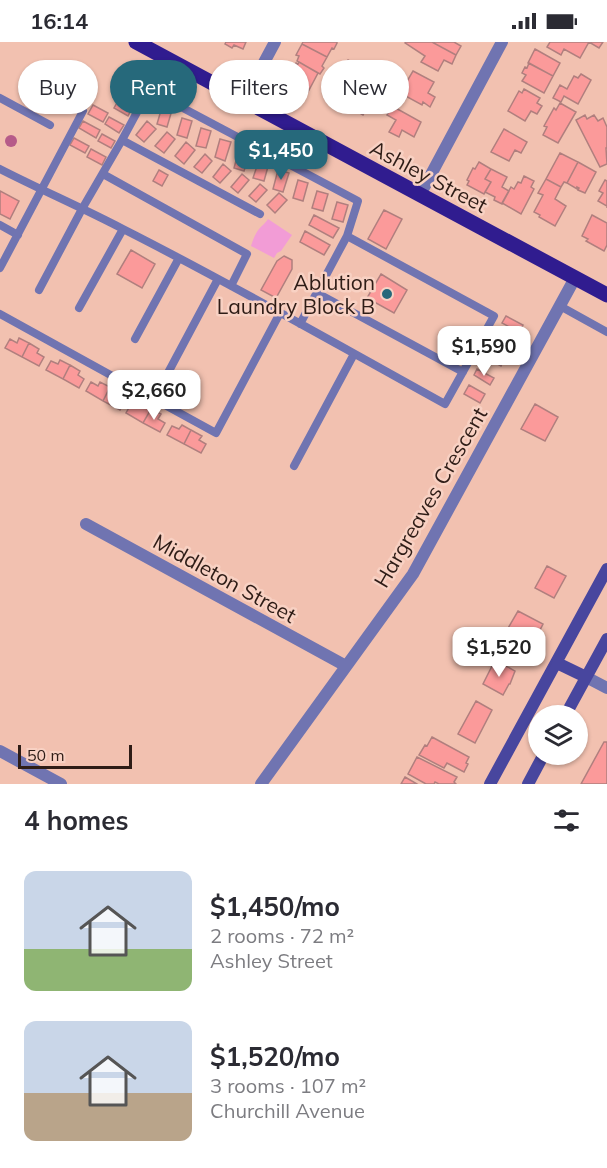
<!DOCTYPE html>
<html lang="en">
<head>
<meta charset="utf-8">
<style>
	body { margin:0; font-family:Mulish,sans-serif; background:#f7f7f7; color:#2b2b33; height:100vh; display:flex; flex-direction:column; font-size:22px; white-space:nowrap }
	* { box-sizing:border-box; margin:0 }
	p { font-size:20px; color:#7c7c81 }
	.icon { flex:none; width:33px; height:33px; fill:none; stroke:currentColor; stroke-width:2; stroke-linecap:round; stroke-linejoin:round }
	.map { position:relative; height:742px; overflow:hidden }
	.panel { display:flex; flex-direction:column; background:#fff; flex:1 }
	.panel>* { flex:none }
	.top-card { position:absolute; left:18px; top:18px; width:572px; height:54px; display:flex; gap:12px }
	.tools { position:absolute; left:528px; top:663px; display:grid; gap:12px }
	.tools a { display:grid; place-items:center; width:60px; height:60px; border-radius:50%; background:#fff; box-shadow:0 2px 4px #0004; font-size:30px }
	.scale { position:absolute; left:18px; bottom:15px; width:114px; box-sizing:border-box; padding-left:6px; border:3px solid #2e1c16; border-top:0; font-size:16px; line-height:21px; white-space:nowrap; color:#2e1c16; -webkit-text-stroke:4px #f8d1c3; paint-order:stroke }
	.price { position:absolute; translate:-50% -51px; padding:0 14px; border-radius:12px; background:#fff; color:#222; font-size:20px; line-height:39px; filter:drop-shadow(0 2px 3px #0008) }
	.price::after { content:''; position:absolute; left:50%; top:36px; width:18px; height:14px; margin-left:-9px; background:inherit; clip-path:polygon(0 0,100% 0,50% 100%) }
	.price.on { background:#26697b; color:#fff }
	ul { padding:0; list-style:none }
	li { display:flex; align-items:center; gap:18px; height:150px; padding:0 24px }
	li span { display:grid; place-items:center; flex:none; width:168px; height:120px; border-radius:12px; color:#555 }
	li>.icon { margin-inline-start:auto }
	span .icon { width:72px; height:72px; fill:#fffc; stroke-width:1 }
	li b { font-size:26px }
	h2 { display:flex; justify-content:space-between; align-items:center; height:72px; padding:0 24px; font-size:26px }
	.tag { padding:0 21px; border-radius:27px; background:#fff; box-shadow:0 2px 4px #0004; font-size:21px; line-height:54px }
	.tag.on { background:#26697b; color:#fff }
	.status { display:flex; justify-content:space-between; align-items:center; height:42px; padding:0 30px; background:#fff; direction:ltr }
	.status svg { height:16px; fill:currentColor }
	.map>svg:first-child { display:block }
	.green { fill:#f29cd6 }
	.building { fill:#fb9a9a; stroke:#b07f7e; stroke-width:1.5 }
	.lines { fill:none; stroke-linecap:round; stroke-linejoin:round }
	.service { stroke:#7074b1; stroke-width:8 }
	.minor { stroke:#7074b1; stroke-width:12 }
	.secondary { stroke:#48469e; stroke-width:12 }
	.primary { stroke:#301c8f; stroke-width:15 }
	.tree { fill:#b65b89 }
	.poi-dot { fill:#26697b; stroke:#f8d1c3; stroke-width:2 }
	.labels { text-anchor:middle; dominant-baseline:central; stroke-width:5; stroke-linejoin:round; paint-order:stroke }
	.street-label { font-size:21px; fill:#2e1c16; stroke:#f8d1c3 }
	.poi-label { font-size:21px; fill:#2e1c16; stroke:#f8d1c3; text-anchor:end }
</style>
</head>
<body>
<div class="status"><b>16:14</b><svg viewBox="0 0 49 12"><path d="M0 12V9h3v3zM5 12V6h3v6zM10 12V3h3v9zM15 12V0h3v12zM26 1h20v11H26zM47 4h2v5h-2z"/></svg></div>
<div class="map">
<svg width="607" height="742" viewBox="0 0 607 742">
	<rect width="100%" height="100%" fill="#f2c1b0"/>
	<path class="green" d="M268,177L292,193L281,209L277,211L274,216L251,204C253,198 255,192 259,187C262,183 265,182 268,177Z"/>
	<path class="building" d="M226,0H246L243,7L234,3L232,6L225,2Z
		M303,0H337V1L334,7L332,6L327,15L302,2Z
		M406,0H432L456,13L452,22L444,18L438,29L421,20L425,14L405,1Z
		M432,0H454L461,4L456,13Z
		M550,0H603L599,6L589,0L580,16L564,7L561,13L547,5Z
		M302,2L327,15L322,24L324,26L320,32L297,19L299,14L296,13Z
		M535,7L560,21L553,34L528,21Z
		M348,18L364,27L361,32L371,37L366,45L364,44L359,53L370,59L363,73L351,66L352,63L330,52Z
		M299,20L318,31L308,50L299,45L298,46L283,36L289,25L292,27L296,21L298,22Z
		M529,21L553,34L544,51L522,39L526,33L522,31L525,25L527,26Z
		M413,29L434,40L428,51L435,55L430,65L423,60L422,63L400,51Z
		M581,32L591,38L578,62L564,54L561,60L553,56L560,43L567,47L574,34L578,36Z
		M127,42L141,50L137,58L123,50Z
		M524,47L540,56L537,61L542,64L537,72L531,69L525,79L508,69L519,49L522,51Z
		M118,59L132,66L128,74L114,66Z
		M560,61L576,70L558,101L543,93L547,85L544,84L554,66L556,68Z
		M93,63L108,71L103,80L88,72Z
		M392,64L421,80L414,95L402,88L399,95L389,90L396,78L387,73Z
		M162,65L172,68L167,85L157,82Z
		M585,73L587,77L594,73L598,79L603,76L607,85V106H606L607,122L600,125L576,78Z
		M109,75L124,83L119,91L105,82Z
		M182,76L192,79L187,96L177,93Z
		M83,79L100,88L96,96L79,86Z
		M147,79L156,87L144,100L136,93Z
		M201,86L211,89L206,106L196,104Z
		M504,87L527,100L521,111L515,108L509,119L491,110Z
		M167,90L175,97L164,111L155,104Z
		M102,92L115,99L111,106L98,99Z
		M74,96L89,104L85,111L70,103Z
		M220,97L231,100L225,119L215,115Z
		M186,100L195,108L184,122L175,114Z
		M91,107L106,115L102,123L87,115Z
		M239,108L250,111L244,129L234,126Z
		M560,111L578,120L567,141L564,140L561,145L546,137Z
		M205,112L212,119L202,131L194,125Z
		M259,118L269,121L264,139L253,136Z
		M479,120L491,127L485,137L491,140L484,152L467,143L469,139L467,138L473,126L475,127Z
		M578,120L596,130L585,151L578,148L579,146L577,145V147L567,141Z
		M223,122L231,129L220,141L213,135Z
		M491,127L507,135L502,145L509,149L502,162L494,158L495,155L485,150L491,140L485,137Z
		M159,128L168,133L162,144L153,139Z
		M278,128L289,131L283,150L273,147Z
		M242,132L249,138L238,151L231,145Z
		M524,134L534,139L531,145L534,147L521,172L502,161L511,145L514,147L518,140L521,141Z
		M546,137L561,145L555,157L566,164L555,184L539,175L540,173L534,170L543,153L538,151Z
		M298,138L308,141L303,159L293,156Z
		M605,138L607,139V166V164L598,159L603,151L599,149Z
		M260,142L267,148L256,160L249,154Z
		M0,149L19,159L10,177L0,172Z
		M317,149L328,152L323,169L312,166Z
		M279,151L287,158L275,171L267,163Z
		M337,160L348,163L343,180L332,177Z
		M384,168L402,177L386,207L368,197Z
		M314,173L339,186L333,196L309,183Z
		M592,173L607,181V203L604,209L586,199L588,197L582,194Z
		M305,189L330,203L324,213L300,200Z
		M131,208L155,222L142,246L117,232Z
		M284,214L292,218V227L276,256L261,248L277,219Z
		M381,232L407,248L394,271L367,256Z
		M506,274L523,283L519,290L502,281Z
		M497,292L513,301L510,307L493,298Z
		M19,296L29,301L22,315L5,306L10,297L17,301Z
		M29,301L39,307L37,311L44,315L39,324L22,315Z
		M488,308L504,317L501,324L484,315Z
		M60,318L70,323L63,337L46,328L51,319L58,322Z
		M70,323L80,329L78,333L84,337L79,346L63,337Z
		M477,327L494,336L490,343L474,333Z
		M91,340L98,344L100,340L110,345L103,359L86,349Z
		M469,343L485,352L480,361L464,352Z
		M110,345L120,350L118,355L125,359L120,368L103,359Z
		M131,362L139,366L141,362L151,367L143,381L126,371Z
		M535,362L558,375L545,399L521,387Z
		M151,367L161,372L158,377L165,381L160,390L143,381Z
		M182,383L191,388L184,402L167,393L172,384L179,387Z
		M191,388L202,394L199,398L206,402L201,411L184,402Z
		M547,524L566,534L554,556L535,546Z
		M518,569L543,582L533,602L530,601L529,604L518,598L520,595L507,588Z
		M495,618L515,629L510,642H509L503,653L483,642Z
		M476,659L492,668L475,701L458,692Z
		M432,695L469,715L466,721L468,722L464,730L447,721L444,726L419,713L425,703L427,704Z
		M604,700H607V742H581Z
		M417,715L457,735L454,740L456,742H439L435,740L434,742H426L408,732Z
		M405,735L417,742H401Z"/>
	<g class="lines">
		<path class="service" d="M0,56L50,83
			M122,98L260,172
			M0,127C41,148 83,166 123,187C232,242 338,303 445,362L494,274L347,194
			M103,132L247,212L231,244
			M0,183L18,193
			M0,226L83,69
			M218,237L154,357L216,391L280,271
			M39,248L82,167L122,98L149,48L358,159L347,194L300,282
			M317,251L463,330
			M560,264L607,290
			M79,266L123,187
			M0,272L154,357
			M135,297L179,216
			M294,424L354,312"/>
		<path class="minor" d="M244,58L275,0
			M420,153L502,0
			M86,482L346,624
			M586,635L607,646
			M0,709L61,742
			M261,742L413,532L575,236"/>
		<path class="secondary" d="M557,621L586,635
			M565,674L607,597
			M490,742L607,527
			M528,742L544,712"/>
		<path class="primary" d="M136,0L607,253"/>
	</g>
	<circle class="tree" cx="11" cy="99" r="6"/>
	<circle class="poi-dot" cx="387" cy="252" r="6"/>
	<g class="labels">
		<g class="street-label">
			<text transform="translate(429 134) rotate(28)">Ashley Street</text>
			<text transform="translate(430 455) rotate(-60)">Hargreaves Crescent</text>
			<text transform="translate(225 536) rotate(29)">Middleton Street</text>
		</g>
		<g class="poi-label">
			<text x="375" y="240">Ablution<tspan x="375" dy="24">Laundry Block B</tspan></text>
		</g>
	</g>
</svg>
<div class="tools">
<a><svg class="icon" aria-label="layers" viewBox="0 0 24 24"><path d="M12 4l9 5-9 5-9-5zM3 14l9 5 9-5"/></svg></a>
</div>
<div class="scale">50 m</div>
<b class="price on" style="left:281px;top:139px">$1,450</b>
<b class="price" style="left:484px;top:335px">$1,590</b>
<b class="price" style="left:154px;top:379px">$2,660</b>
<b class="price" style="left:499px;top:636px">$1,520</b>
<div class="top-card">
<a class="tag">Buy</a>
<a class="tag on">Rent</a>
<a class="tag">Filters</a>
<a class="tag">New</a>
</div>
</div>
<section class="panel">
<h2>4 homes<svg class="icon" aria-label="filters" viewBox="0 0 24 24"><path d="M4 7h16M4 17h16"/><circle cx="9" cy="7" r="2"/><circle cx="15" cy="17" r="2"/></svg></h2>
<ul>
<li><span style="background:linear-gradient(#c9d6e8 65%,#8fb573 0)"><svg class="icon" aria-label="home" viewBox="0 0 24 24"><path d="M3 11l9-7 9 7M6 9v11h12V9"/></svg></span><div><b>$1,450/mo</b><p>2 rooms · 72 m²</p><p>Ashley Street</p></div></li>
<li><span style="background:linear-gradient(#c9d6e8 60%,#b9a48a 0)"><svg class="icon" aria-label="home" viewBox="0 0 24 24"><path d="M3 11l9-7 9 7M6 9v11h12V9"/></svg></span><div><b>$1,520/mo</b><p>3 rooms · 107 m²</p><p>Churchill Avenue</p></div></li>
</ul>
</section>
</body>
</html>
